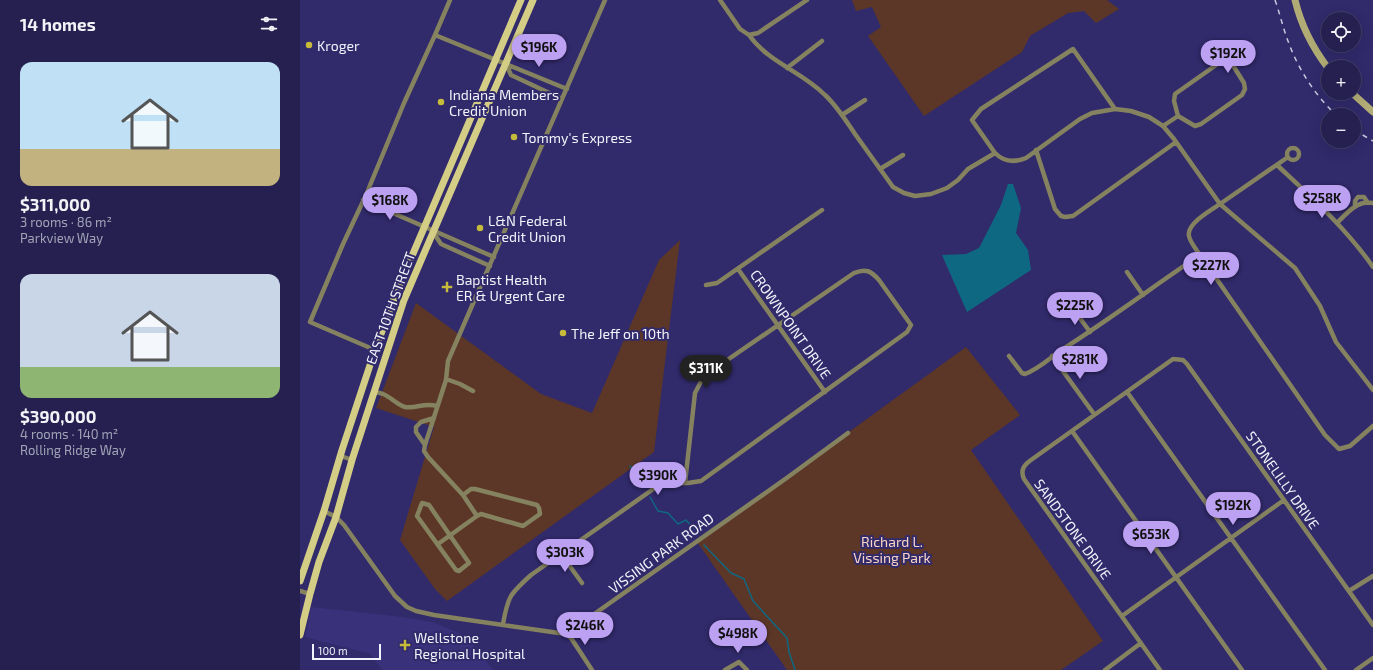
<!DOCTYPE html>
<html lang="en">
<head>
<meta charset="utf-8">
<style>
	body { margin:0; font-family:"Exo 2",sans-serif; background:#2d2857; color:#f1f3f6; height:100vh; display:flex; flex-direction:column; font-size:15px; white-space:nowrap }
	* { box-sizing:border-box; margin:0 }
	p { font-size:13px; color:#a3a3b7 }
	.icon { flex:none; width:22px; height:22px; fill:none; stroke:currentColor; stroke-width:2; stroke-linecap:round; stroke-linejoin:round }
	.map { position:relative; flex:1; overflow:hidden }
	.side { display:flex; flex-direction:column; background:#252050; width:300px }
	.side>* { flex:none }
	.fabs { position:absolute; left:1021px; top:12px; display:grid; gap:8px }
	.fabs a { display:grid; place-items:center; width:40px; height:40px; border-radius:50%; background:#252050; box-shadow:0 4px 16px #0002,0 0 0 1px #423e67; font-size:20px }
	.scale { position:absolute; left:12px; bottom:10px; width:69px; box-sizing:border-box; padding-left:4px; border:2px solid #f3f3fb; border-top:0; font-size:11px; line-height:14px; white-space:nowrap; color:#f3f3fb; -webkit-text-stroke:3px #312a6b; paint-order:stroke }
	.price { position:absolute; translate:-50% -34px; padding:0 9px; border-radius:14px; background:#bca0f2; color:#111; font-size:13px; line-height:26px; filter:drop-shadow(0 1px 2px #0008) }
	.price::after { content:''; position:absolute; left:50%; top:24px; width:12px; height:9px; margin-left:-6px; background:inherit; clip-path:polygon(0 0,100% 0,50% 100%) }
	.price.active { background:#222; color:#fff }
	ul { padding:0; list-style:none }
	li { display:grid; align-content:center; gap:8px; height:212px; padding:0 20px }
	li span { display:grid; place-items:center; height:124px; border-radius:12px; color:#555 }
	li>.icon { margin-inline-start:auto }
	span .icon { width:72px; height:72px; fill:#fffc; stroke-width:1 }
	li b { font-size:17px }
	h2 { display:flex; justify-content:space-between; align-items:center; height:48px; padding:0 20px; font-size:17px }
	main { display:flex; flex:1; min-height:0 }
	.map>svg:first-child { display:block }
	.built { fill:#39317a }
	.green { fill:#5c3728 }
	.water { fill:#0f6882 }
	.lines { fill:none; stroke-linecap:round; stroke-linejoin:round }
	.stream { stroke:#0f6882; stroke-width:1.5 }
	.street { stroke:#858260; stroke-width:4.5 }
	.secondary { stroke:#b1ac75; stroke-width:7 }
	.primary { stroke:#d4cd85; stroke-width:7 }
	.rail { stroke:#cbc9dd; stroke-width:1.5; stroke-dasharray:5 5; stroke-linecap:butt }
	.poi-dot { fill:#c7bb3b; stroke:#312a6b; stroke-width:1.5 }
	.labels { text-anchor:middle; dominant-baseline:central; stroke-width:4; stroke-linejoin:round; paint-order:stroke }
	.poi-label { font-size:14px; fill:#f3f3fb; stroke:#312a6b; text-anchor:start }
	.street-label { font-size:14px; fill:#f3f3fb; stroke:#312a6b }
	.park-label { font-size:14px; fill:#fad5c6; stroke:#312a6b }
</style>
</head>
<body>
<main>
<section class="side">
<h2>14 homes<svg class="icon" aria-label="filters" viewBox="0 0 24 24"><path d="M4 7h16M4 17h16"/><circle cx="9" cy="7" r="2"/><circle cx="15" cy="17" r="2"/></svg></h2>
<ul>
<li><span style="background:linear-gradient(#bfe0f5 70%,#c2b280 0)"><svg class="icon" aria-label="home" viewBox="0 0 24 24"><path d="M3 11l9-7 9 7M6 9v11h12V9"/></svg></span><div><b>$311,000</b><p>3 rooms · 86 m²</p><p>Parkview Way</p></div></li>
<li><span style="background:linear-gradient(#c9d6e8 75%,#8fb573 0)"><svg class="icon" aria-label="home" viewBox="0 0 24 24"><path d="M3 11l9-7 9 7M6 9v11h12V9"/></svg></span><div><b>$390,000</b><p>4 rooms · 140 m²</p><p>Rolling Ridge Way</p></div></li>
</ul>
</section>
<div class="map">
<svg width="1073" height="670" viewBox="0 0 1073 670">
	<rect width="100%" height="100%" fill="#312a6b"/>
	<path class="built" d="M11,607L95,616L133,622L166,636L193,670H82L70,654L5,637Z"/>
	<path class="green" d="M552,0H807L819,9L796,23L784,11L768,13L730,36L722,52L624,116L568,36L581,27L572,7L556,11Z
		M380,240L354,452L147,601L135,589L100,540L134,427L76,408L116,303L241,394L292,413L359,260Z
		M666,347L720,415L671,450L803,641L761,670H487L397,542Z"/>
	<path class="water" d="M708,184H713L721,208L716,233L728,250L731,270L667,312L642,255L666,254L679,248L701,205Z"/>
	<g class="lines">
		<path class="stream" d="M330,466L344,486
			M350,497L358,511L368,513L378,524L386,520L394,529
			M404,545L431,573L444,579L453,601L487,638L489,652L495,670"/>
		<path class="street" d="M420,0L440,29L449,35L458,33L507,0
			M135,35L267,89
			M449,35C469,63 501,71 525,95C537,106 546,121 555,134C568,152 580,169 593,187L604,193L615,196L631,194L647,188L658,180L668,169L695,153L674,123L672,120L681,109L773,49L815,109
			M206,64L211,75L262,99
			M487,68L522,41
			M542,115L565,100
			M863,126L878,116L874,101L875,94L919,63H928L934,67L944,83L945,89L942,95L901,124L895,126L878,116
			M987 154a6 6 0 1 1 12 0a6 6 0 1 1-12 0Z
			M736,150L755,209L761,216L765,217L773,216L876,142
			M695,153C704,162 714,163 726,158L780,119L792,113L815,109L831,111L849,117L863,126L874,139L920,204C911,210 886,224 889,236C890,242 896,249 900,255
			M988,157L920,204L995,268L1020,306L1036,342L1073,390
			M977,165C1011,197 1046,228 1073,267
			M580,169L603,155
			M63,200L194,257
			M1055,207V201L1058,197H1064L1068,203
			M1037,223C1047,213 1057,200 1073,203
			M133,232L141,244L190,266
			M438,269L525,392
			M827,272L843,295
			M406,285L417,283L522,210
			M774,310L790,332
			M75,350L10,322L43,244L66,195L104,103L135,35L150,0
			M709,356L722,373L725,374C739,369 751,357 763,349C810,319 854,286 900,255L1025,435L1039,449L1050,446L1073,426
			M752,356L794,414
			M146,379L160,384L173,391
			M74,392C77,392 80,393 83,394C91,397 97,405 105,407C117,409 124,402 137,406
			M827,392L1025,670
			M772,431L942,670
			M125,445L116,432V427L121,422L134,418
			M41,456L52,460
			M163,495L171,489H175L237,505L239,508L240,514L223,526L181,514L177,516
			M122,503L129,505L169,563L159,571L156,570L117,516Z
			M24,511L36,517L44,525L95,596L107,607L116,611L134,615L266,634L488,477L548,433
			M138,544L177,516L163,495L128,457L124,451L125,445L146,380L148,361L305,0
			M261,554L282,583
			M0,591L10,594
			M1049,591L1073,576
			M822,616L984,500
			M203,624C208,596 210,594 231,575L359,485L365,483H388L401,481L607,332L611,325L579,280C571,271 566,268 554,273L404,376L395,393L385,483
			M266,634L271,638L292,670
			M425,670L439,662L447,670
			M805,670L841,643
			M860,670L724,479C720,470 724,465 731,460L873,359L883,360L887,364L1073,625
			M1056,670L1073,658"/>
		<path class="secondary" d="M995,0C1001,25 1012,47 1028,68
			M1052,93L1073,112"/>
		<path class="primary" d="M0,581L24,511L42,450L75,350L95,296L221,0
			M0,635L10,594L19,562L36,517L52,460L104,300L233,0"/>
		<path class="rail" d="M975,0C980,14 983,28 988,41C998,69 1015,95 1036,115
			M1054,130L1073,141"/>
	</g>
	<g class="poi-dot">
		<circle cx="9" cy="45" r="4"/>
		<circle cx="141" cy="102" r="4"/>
		<circle cx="214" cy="137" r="4"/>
		<circle cx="180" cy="228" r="4"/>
		<path d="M145 281h4v4h4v4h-4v4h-4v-4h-4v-4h4z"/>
		<circle cx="263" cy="333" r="4"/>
		<path d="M103 639h4v4h4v4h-4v4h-4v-4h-4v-4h4z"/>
	</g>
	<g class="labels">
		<g class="poi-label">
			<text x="17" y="45">Kroger</text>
			<text x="149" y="94">Indiana Members<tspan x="149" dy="16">Credit Union</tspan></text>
			<text x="222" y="137">Tommy's Express</text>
			<text x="188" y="220">L&amp;N Federal<tspan x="188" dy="16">Credit Union</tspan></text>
			<text x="156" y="279">Baptist Health<tspan x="156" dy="16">ER &amp; Urgent Care</tspan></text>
			<text x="271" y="333">The Jeff on 10th</text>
			<text x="114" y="637">Wellstone<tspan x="114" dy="16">Regional Hospital</tspan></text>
		</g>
		<g class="street-label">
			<text transform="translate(90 308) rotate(-70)">EAST 10TH STREET</text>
			<text transform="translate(491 324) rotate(55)">CROWNPOINT DRIVE</text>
			<text transform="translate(983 480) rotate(55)">STONELILLY DRIVE</text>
			<text transform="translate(773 529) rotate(54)">SANDSTONE DRIVE</text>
			<text transform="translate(361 553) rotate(-36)">VISSING PARK ROAD</text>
		</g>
		<g class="park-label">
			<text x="592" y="541">Richard L.<tspan x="592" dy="16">Vissing Park</tspan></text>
		</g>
	</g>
</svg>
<div class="fabs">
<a><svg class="icon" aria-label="locate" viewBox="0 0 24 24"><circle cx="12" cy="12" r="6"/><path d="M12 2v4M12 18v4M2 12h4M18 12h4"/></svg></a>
<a>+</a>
<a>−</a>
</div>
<div class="scale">100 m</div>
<b class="price" style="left:239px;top:68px">$196K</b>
<b class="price" style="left:928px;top:74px">$192K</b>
<b class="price" style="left:1022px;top:219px">$258K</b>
<b class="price" style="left:90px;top:221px">$168K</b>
<b class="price" style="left:911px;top:286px">$227K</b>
<b class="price" style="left:775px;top:326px">$225K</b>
<b class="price" style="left:780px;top:380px">$281K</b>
<b class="price active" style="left:406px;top:389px">$311K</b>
<b class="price" style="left:358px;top:496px">$390K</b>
<b class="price" style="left:933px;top:526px">$192K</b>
<b class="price" style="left:851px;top:555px">$653K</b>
<b class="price" style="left:265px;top:573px">$303K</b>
<b class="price" style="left:285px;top:646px">$246K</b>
<b class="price" style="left:438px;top:654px">$498K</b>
</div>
</main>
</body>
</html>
